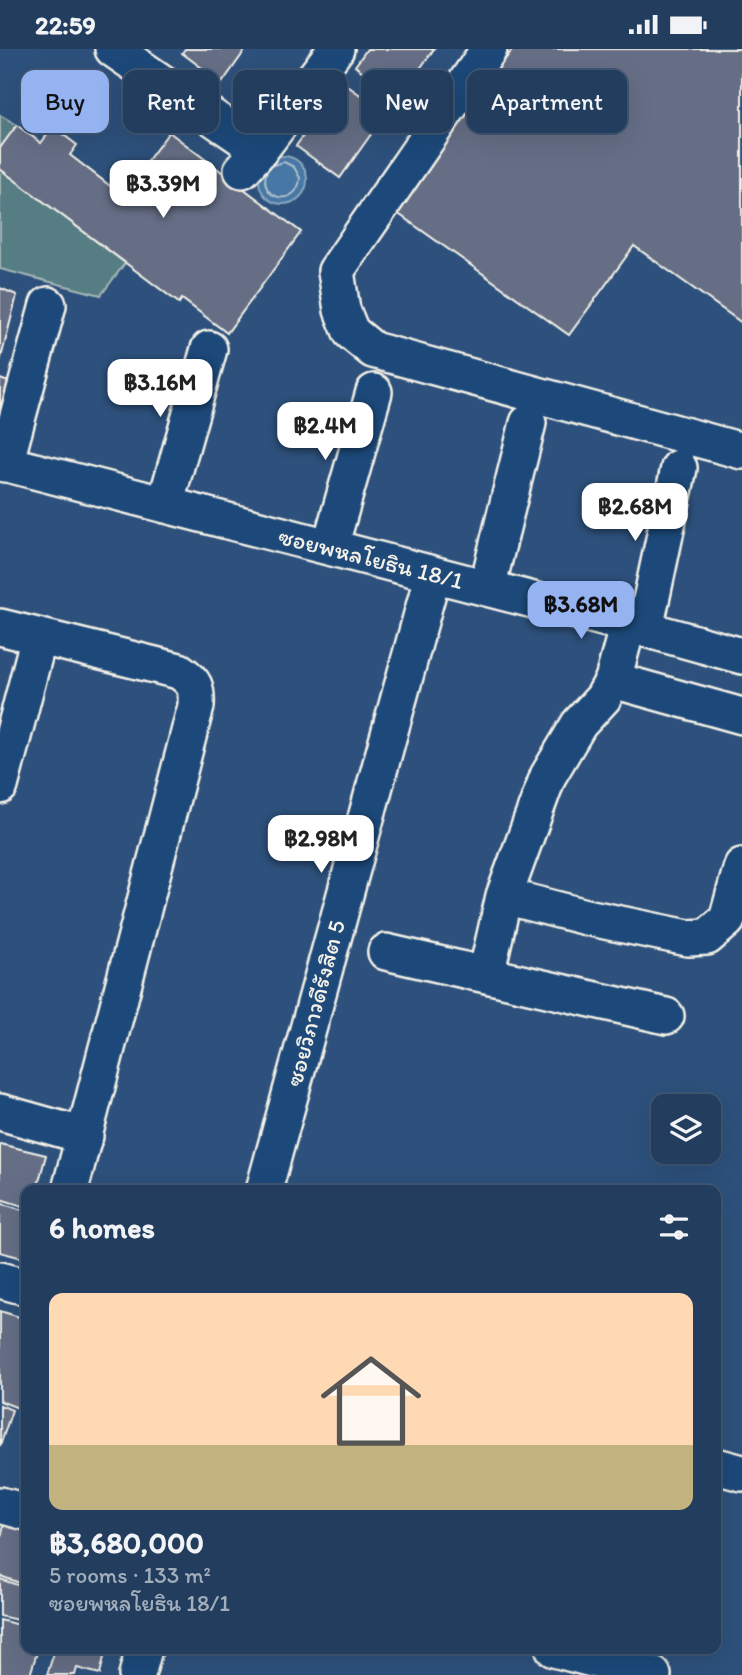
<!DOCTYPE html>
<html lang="en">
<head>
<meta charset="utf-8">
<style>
	body { margin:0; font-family:Itim,"Playpen Sans Thai",sans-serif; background:#2e4866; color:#f1f3f6; height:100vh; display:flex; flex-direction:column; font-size:26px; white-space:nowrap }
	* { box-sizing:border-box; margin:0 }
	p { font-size:23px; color:#a2aebc }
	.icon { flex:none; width:38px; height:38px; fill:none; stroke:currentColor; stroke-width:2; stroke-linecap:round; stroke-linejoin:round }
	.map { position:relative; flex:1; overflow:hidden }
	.drawer { position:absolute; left:21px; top:1136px; width:700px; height:469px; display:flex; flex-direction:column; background:#223d5d; border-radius:14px; box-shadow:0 7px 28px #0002,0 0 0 2px #3f5672 }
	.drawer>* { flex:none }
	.top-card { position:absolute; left:21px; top:21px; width:700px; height:63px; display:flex; gap:14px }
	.controls { position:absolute; left:651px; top:1045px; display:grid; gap:14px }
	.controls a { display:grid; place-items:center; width:70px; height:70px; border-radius:14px; background:#223d5d; box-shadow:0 7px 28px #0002,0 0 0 2px #3f5672; font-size:35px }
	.price { position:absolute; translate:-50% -60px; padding:0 16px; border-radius:14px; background:#fff; color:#222; font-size:23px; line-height:46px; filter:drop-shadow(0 2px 4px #0008) }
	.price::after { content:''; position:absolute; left:50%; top:42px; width:21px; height:16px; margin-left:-10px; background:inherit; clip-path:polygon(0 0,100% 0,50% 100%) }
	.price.on { background:#95b2f1; color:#111 }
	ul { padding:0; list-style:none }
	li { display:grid; align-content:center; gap:14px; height:371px; padding:0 28px }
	li span { display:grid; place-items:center; height:217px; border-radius:14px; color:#555 }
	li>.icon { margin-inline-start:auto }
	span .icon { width:126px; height:126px; fill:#fffc; stroke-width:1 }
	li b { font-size:30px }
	h2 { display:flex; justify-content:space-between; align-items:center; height:84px; padding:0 28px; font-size:30px }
	.tag { padding:0 24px; border-radius:14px; background:#223d5d; box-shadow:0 7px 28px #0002,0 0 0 2px #3f5672; font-size:24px; line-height:63px }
	.tag.on { background:#95b2f1; color:#111 }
	.status { display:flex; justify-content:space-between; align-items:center; height:49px; padding:0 35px; background:#223d5d; direction:ltr }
	.status svg { height:19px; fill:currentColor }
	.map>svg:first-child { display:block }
	.green { fill:#567d84; stroke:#a5b7b6; stroke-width:2 }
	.water { fill:#4777a4; stroke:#8ca8bf; stroke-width:2 }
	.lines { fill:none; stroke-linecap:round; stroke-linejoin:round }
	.shore { stroke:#afc0cd; stroke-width:2 }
	.building { fill:#656e85; stroke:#f4f1e8; stroke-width:2 }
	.minor-casing { stroke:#f4f1e8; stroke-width:40 }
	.minor { stroke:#1f4a7a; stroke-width:35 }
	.labels { text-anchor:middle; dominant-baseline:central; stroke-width:7; stroke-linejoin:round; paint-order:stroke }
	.street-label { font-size:24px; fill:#f4f1e8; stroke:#1f4a7a }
</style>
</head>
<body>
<div class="status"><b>22:59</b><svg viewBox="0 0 49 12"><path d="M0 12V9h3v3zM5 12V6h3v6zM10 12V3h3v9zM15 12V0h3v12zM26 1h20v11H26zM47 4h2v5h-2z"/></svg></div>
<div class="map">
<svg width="742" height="1626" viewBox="0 0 742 1626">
	<rect width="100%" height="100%" fill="#2d517c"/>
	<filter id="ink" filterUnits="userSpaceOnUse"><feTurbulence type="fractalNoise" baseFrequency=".0143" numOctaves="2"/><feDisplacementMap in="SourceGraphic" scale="14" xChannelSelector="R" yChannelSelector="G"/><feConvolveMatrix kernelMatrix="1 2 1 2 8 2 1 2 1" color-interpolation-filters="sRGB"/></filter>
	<g filter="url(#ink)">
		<path class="green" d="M0,66L17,76L0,99Z
			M0,120L125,214L101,246L0,220Z"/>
		<path class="water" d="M259 131a24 24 0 1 1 48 0a24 24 0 1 1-48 0Z"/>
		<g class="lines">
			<path class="shore" d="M267,122C256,151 298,160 300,129L294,118L284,113L273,116"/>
		</g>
		<path class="building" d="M185,0H246L222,34L182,4Z
			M367,0H434L399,49L355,17Z
			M513,0H742V274L634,197L569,286L393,161Z
			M342,33L386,64L340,129L296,97Z
			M17,76L41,94L53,78L77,96L70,106L122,146L169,83L301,183L227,284L182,250L179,254L0,120V99Z
			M0,239L17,246L0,313Z
			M0,330L12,334L0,366Z
			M0,1095L46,1106L38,1136L53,1141H26V1158L0,1150Z
			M0,1154L26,1162V1210L0,1203Z
			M0,1262L26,1270V1362L0,1352Z
			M0,1356L12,1361L0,1397Z
			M4,1475L26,1482V1536L0,1527V1493Z
			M0,1530L26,1539V1573L0,1567Z
			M0,1571L26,1578V1600H38L30,1626H0Z
			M55,1600H106L100,1625L77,1619L75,1626H47Z"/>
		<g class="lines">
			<g class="minor-casing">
				<path id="minor" d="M113,0L260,101
					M489,0L336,222L342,261L351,283L373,301L742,402
					M242,121L260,101L336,0
					M0,413L645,580L742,607
					M5,415L48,256
					M165,456L209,300
					M330,498L374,343
					M487,539L528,374
					M628,575L613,631L603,649L579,675L548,727L504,847L486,926L666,967
					M0,578L179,622C195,633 197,638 196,657L70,1141
					M645,580L679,419
					M613,631L742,667
					M0,737L39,588
					M504,847L586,868L688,889L707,888L727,871L742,817
					M386,903L486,926
					M0,1063L85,1087
					M264,1141L433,525
					M0,1231L26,1238
					M716,1417L742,1424
					M0,1456L26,1463
					M554,1600L653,1626
					M137,1626L144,1600"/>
			</g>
			<use href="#minor" class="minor"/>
		</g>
	</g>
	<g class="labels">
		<g class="street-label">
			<text transform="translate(371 509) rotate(14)">ซอยพหลโยธิน 18/1</text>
			<text transform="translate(315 954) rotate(-75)">ซอยวิภาวดีรังสิต 5</text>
		</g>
	</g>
</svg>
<div class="controls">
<a><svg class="icon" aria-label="layers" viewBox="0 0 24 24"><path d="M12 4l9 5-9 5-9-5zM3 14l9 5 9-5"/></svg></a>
</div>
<b class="price" style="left:163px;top:171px">฿3.39M</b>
<b class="price" style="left:160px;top:370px">฿3.16M</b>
<b class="price" style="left:325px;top:413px">฿2.4M</b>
<b class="price" style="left:635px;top:494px">฿2.68M</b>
<b class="price on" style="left:581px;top:592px">฿3.68M</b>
<b class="price" style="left:321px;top:826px">฿2.98M</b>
<div class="top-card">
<a class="tag on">Buy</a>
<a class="tag">Rent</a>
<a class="tag">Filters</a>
<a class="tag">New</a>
<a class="tag">Apartment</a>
</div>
<section class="drawer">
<h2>6 homes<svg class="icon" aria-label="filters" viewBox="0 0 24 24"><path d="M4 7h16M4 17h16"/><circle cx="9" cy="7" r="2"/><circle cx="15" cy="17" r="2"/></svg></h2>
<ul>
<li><span style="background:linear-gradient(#ffd9b3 70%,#c2b280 0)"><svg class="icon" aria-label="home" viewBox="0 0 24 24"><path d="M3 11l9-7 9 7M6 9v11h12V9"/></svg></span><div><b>฿3,680,000</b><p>5 rooms · 133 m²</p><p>ซอยพหลโยธิน 18/1</p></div></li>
</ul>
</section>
</div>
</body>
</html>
